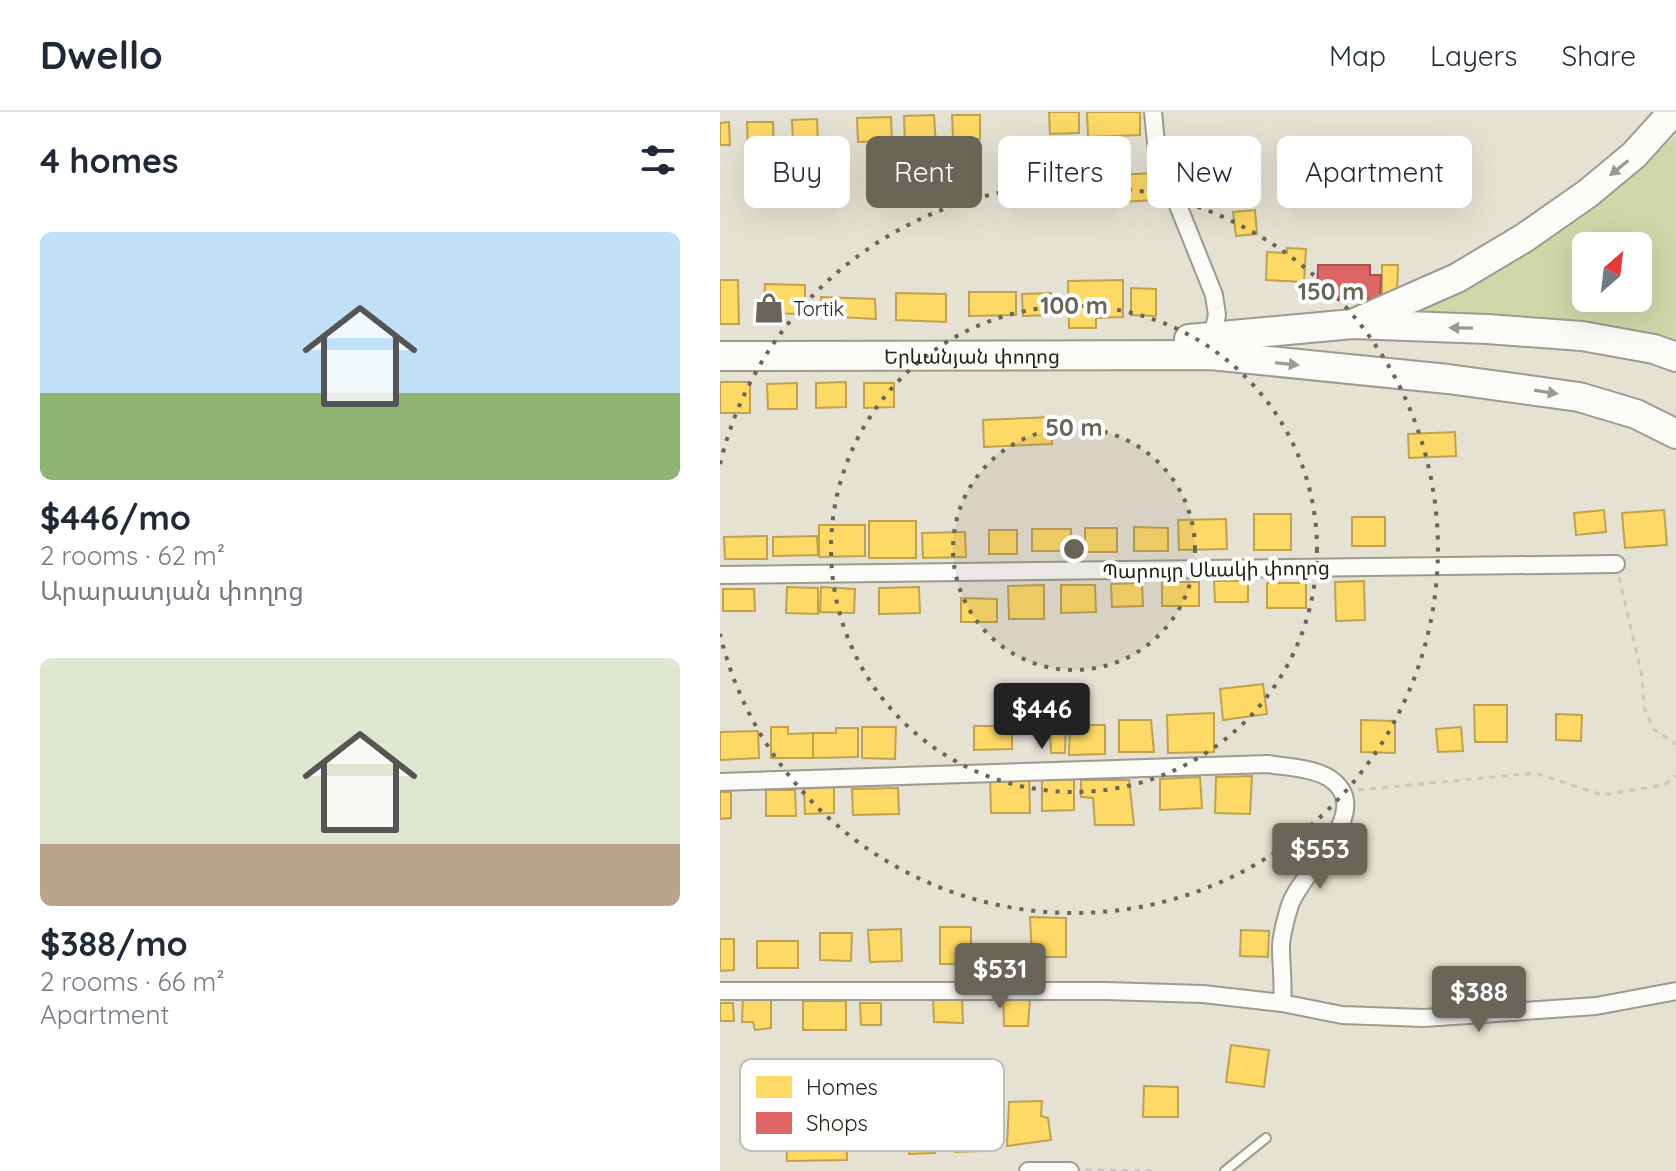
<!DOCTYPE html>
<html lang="en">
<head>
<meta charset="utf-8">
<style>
	body { margin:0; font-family:Quicksand,"Noto Sans Armenian",sans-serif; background:#f6f6f7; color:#1f2937; height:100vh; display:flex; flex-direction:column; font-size:30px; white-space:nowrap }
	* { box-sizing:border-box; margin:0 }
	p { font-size:26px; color:#747a83 }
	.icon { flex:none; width:44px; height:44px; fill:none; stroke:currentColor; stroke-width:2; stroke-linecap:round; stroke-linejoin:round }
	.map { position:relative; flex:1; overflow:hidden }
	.panel { display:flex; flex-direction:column; background:#fff; width:720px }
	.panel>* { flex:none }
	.guide { position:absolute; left:24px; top:24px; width:760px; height:72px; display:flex; gap:16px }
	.needle { width:52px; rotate:28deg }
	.controls { position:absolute; left:852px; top:120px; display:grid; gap:16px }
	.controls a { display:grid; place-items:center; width:80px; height:80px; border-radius:12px; background:#fff; box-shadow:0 8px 32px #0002; font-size:40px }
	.price { position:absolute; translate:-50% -68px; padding:0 18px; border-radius:8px; background:#696559; color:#fff; font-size:26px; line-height:52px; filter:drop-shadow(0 2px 4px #0008) }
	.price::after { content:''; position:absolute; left:50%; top:48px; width:24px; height:18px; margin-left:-12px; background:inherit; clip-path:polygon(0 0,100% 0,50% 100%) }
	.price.selected { background:#222; color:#fff }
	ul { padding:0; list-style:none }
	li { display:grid; align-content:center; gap:16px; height:424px; padding:0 40px }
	li span { display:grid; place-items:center; height:248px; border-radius:12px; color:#555 }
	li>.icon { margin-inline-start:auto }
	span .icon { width:144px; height:144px; fill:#fffc; stroke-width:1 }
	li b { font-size:34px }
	h2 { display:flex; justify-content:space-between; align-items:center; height:96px; padding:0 40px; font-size:34px }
	.chip { padding:0 28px; border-radius:12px; background:#fff; box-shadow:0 8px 32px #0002; font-size:28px; line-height:72px }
	.chip.selected { background:#696559; color:#fff }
	header { display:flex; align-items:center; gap:48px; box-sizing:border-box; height:112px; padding:0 40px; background:#fff; border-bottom:2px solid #e0e1e3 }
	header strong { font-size:38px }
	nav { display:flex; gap:44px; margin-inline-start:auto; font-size:28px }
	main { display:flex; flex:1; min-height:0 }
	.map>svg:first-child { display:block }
	.green { fill:#d2d7a9; fill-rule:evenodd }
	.homes { fill:#ffd966; stroke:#bea24f; stroke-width:2 }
	.shops { fill:#e06666; stroke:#a8524f; stroke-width:2 }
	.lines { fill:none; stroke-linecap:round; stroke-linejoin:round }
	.lane-casing { stroke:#9d9a8e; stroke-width:12 }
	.street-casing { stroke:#9d9a8e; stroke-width:20 }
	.highway-casing { stroke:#9d9a8e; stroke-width:32 }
	.path { stroke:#c7c6c0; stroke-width:3; stroke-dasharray:6 6; stroke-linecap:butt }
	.lane { stroke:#fbfbf8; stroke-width:8 }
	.street { stroke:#fbfbf8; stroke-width:16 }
	.highway { stroke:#fbfbf8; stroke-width:28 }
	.oneway { fill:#9b9993 }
	.ring { fill:none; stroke:#696559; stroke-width:4; stroke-dasharray:4 8 }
	.labels { text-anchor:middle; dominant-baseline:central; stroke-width:8; stroke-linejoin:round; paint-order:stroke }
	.poi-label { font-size:20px; fill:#252218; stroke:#fff; text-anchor:start }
	.street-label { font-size:20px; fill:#252218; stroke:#fff }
	.key { fill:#fff; stroke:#bebdba; stroke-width:2 }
	.key-label { font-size:22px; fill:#252218 }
	.centre { fill:#696559; stroke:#fff; stroke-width:4 }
	.ring-label { font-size:24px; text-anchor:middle; font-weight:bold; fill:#696559; stroke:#fff; stroke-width:8; stroke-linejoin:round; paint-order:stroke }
</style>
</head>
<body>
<header>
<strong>Dwello</strong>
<nav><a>Map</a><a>Layers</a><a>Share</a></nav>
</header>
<main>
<section class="panel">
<h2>4 homes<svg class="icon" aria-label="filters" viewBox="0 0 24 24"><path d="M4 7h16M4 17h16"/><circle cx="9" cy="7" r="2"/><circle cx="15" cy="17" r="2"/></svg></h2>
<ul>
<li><span style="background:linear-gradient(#bfe0f5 65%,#8fb573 0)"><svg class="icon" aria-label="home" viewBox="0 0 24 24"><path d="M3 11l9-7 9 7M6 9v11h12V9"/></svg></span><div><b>$446/mo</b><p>2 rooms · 62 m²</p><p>Արարատյան փողոց</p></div></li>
<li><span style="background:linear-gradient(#dfe7d0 75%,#b9a48a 0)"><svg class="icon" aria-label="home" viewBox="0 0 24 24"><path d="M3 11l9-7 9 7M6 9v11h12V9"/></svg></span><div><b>$388/mo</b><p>2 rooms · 66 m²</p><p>Apartment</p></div></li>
</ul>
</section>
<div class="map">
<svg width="956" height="1059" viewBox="0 0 956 1059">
	<rect width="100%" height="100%" fill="#e6e2d3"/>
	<path class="green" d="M956,23V233L701,204L713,189L882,85L929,49ZM866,134H918V186H866Z"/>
	<path class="homes" d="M329,0H359V21L330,22Z
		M367,0H420V23L368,25Z
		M214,3L216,34L185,35L184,4Z
		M232,3H260V27H233Z
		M171,5L172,29L138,30L137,6Z
		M97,7L98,31L73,32L72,8Z
		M9,10L10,33H0V11Z
		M27,10H53L54,40L28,41Z
		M509,28L513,62L482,66L477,33Z
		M430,61L432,88L403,90L401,63Z
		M535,98L537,122L516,124L513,100Z
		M567,136L586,137L584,170L546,168L547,140L567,141Z
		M662,153H678L677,183H662Z
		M0,168H18L19,212H0Z
		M403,168V205L376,206V216H349L348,169Z
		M45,172L85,173V202L44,201Z
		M411,176L436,177V204L411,203Z
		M249,180H296V203L249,204Z
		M176,181L226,182V210L176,208Z
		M331,181L332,203L303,204L302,182Z
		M101,185L155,187L156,207L101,204Z
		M0,270H30V301H0Z
		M126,270V295L96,296V271Z
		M77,271V297H48L47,272Z
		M144,271H174V295L144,296Z
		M331,305L332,332L264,335L263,308Z
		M735,320L736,344L689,346L688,322Z
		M884,398L886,420L856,423L854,401Z
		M944,398L947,433L905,436L902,401Z
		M534,402H571V438H534Z
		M632,405H665V434H632Z
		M506,407L507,437L459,438L458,408Z
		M149,409H196V446H149Z
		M99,413H145V444L99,445Z
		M414,415L448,416V439H414Z
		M365,416H397V440H365Z
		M312,417H351V439H312Z
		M269,418H297V442H269Z
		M245,420L246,445L203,446L202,421Z
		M47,424V447H5L4,425Z
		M97,424L98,443L53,444V425Z
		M494,469H528V490H495Z
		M644,469L645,508L616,509L615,470Z
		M442,470H479V494H442Z
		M422,471L423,494L392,495L391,472Z
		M547,471H586V496H547Z
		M324,473V507H289L288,474Z
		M341,473H375L376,500L341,501Z
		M67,475L98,476V502L66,501Z
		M101,475L135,477L134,501L100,500Z
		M199,475L200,501L159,502V476Z
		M3,477H34L35,499H3Z
		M241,486L277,487V510H241Z
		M543,572L547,602L503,608L500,577Z
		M754,593H787V630H755Z
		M494,601V640L448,641L447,603Z
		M313,602L346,605L345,641H331L330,626H316Z
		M836,602L862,603L861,629L836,628Z
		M399,608H431L434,640H399Z
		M641,608L675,609V641L641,640Z
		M350,613H385V642L349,643Z
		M254,614H292V637L254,638Z
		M51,615H68V622L93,621V646H51Z
		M142,615H176L175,647L142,646Z
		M741,615L743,639L718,640L716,617Z
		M116,616H138V645L93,646V621H116Z
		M38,619L39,646L0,648V620Z
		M532,664L530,702L495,701L496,665Z
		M309,665L310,701H271L270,666Z
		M480,665L482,696L440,698V667Z
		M322,667L354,668V698L322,699Z
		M361,668H409L414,713H375L373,686L361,685Z
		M114,675V701L85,702L84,676Z
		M178,676L179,702L133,703L132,677Z
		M46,678H75L76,704H46Z
		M0,680H11V706L0,707Z
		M310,805L346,806V845H312Z
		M220,815H251V852H220Z
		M181,817L182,849L150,850L148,818Z
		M521,818L549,819L548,845L520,844Z
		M100,821H132L131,849L100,848Z
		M0,827H14V858L0,859Z
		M37,829H78V856H37Z
		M23,883L51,884V916L35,918L33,910H22Z
		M213,884L242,885L243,911L214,910Z
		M283,884L310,886L308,914H284Z
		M83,889H126V918H83Z
		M0,891H13L14,909H0Z
		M140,891H161V913H141Z
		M511,933L549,938L544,975L506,970Z
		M424,974L458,975V1005H423Z
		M322,989L321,1004L328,1006L331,1028L287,1034L289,990Z
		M234,1010H262V1039L235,1040Z
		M126,1013L127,1048L67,1049L66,1014Z
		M188,1016H215V1041L189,1042Z"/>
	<path class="shops" d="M598,153H650V163H661L660,187L597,186Z"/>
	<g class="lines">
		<g class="lane-casing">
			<path id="lane" d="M505,1059L546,1026"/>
		</g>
		<g class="street-casing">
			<path id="street" d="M433,0L437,41L494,183L497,203L491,229
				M0,463L896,452
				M0,670L548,652C566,655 593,656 609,666C658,698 582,758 570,793C566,806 561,823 561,836C561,855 564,872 562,891
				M0,879H386L483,882L562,891L622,903L704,906L876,894L956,879
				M308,1059H350"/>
		</g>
		<g class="highway-casing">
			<g id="highway">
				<path d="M637,210L737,166L804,126L867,82L914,43L953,0"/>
				<path d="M469,227L633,212L767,217L862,224L934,237L956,245"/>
				<path id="s1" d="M0,244L490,243L728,267L859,285L916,302L956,322"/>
			</g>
		</g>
		<path class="path" d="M899,465L922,564L924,595L933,617L956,632
			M638,678L815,661L882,683L944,673L956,664
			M366,1058L438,1059"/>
		<use href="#lane" class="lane"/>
		<use href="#street" class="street"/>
		<use href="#highway" class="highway"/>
	</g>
	<defs><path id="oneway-solid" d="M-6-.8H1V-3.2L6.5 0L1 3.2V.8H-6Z" transform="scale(2)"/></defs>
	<g class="oneway">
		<use href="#oneway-solid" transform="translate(899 56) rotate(141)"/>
		<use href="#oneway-solid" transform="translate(741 216) rotate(-179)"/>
		<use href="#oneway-solid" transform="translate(567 252) rotate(6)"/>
		<use href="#oneway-solid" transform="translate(826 280) rotate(9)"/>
	</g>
	<circle cx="354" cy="437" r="121" fill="#696559" fill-opacity=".12"/>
	<g class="ring">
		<circle cx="354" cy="437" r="121"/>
		<circle cx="354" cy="437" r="243"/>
		<path d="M0 352A364 364 0 1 1 0 522"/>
	</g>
	<defs>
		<g id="shop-bare" transform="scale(2.4)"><path d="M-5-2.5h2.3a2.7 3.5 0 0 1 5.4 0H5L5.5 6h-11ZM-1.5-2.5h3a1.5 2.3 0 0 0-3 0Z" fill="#696559" stroke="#fff" stroke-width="2.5" paint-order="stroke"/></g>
	</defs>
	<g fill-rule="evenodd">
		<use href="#shop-bare" x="49" y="196"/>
	</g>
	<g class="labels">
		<g class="poi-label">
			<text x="73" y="196">Tortik</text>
		</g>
		<g class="street-label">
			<text stroke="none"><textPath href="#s1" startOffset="252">Երևանյան փողոց</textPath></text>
			<text transform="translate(496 457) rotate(-1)">Պարույր Սևակի փողոց</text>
		</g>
	</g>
	<rect x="20" y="947" width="264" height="92" rx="12" class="key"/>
	<rect x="36" y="964" width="36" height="22" fill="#ffd966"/>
	<rect x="36" y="1000" width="36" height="22" fill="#e06666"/>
	<g class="key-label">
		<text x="86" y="983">Homes</text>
		<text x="86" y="1019">Shops</text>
	</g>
	<circle cx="354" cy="437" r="12" class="centre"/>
	<g class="ring-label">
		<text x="611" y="188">150 m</text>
		<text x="354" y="202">100 m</text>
		<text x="354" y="324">50 m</text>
	</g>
</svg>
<div class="controls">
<a><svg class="needle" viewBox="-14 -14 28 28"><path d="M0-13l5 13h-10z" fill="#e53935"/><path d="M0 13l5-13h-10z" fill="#747a83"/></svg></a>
</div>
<b class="price selected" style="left:322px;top:639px">$446</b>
<b class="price" style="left:600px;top:779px">$553</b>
<b class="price" style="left:280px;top:899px">$531</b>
<b class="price" style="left:759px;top:922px">$388</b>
<div class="guide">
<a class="chip">Buy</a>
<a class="chip selected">Rent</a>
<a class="chip">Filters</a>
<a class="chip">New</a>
<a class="chip">Apartment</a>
</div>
</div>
</main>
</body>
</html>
